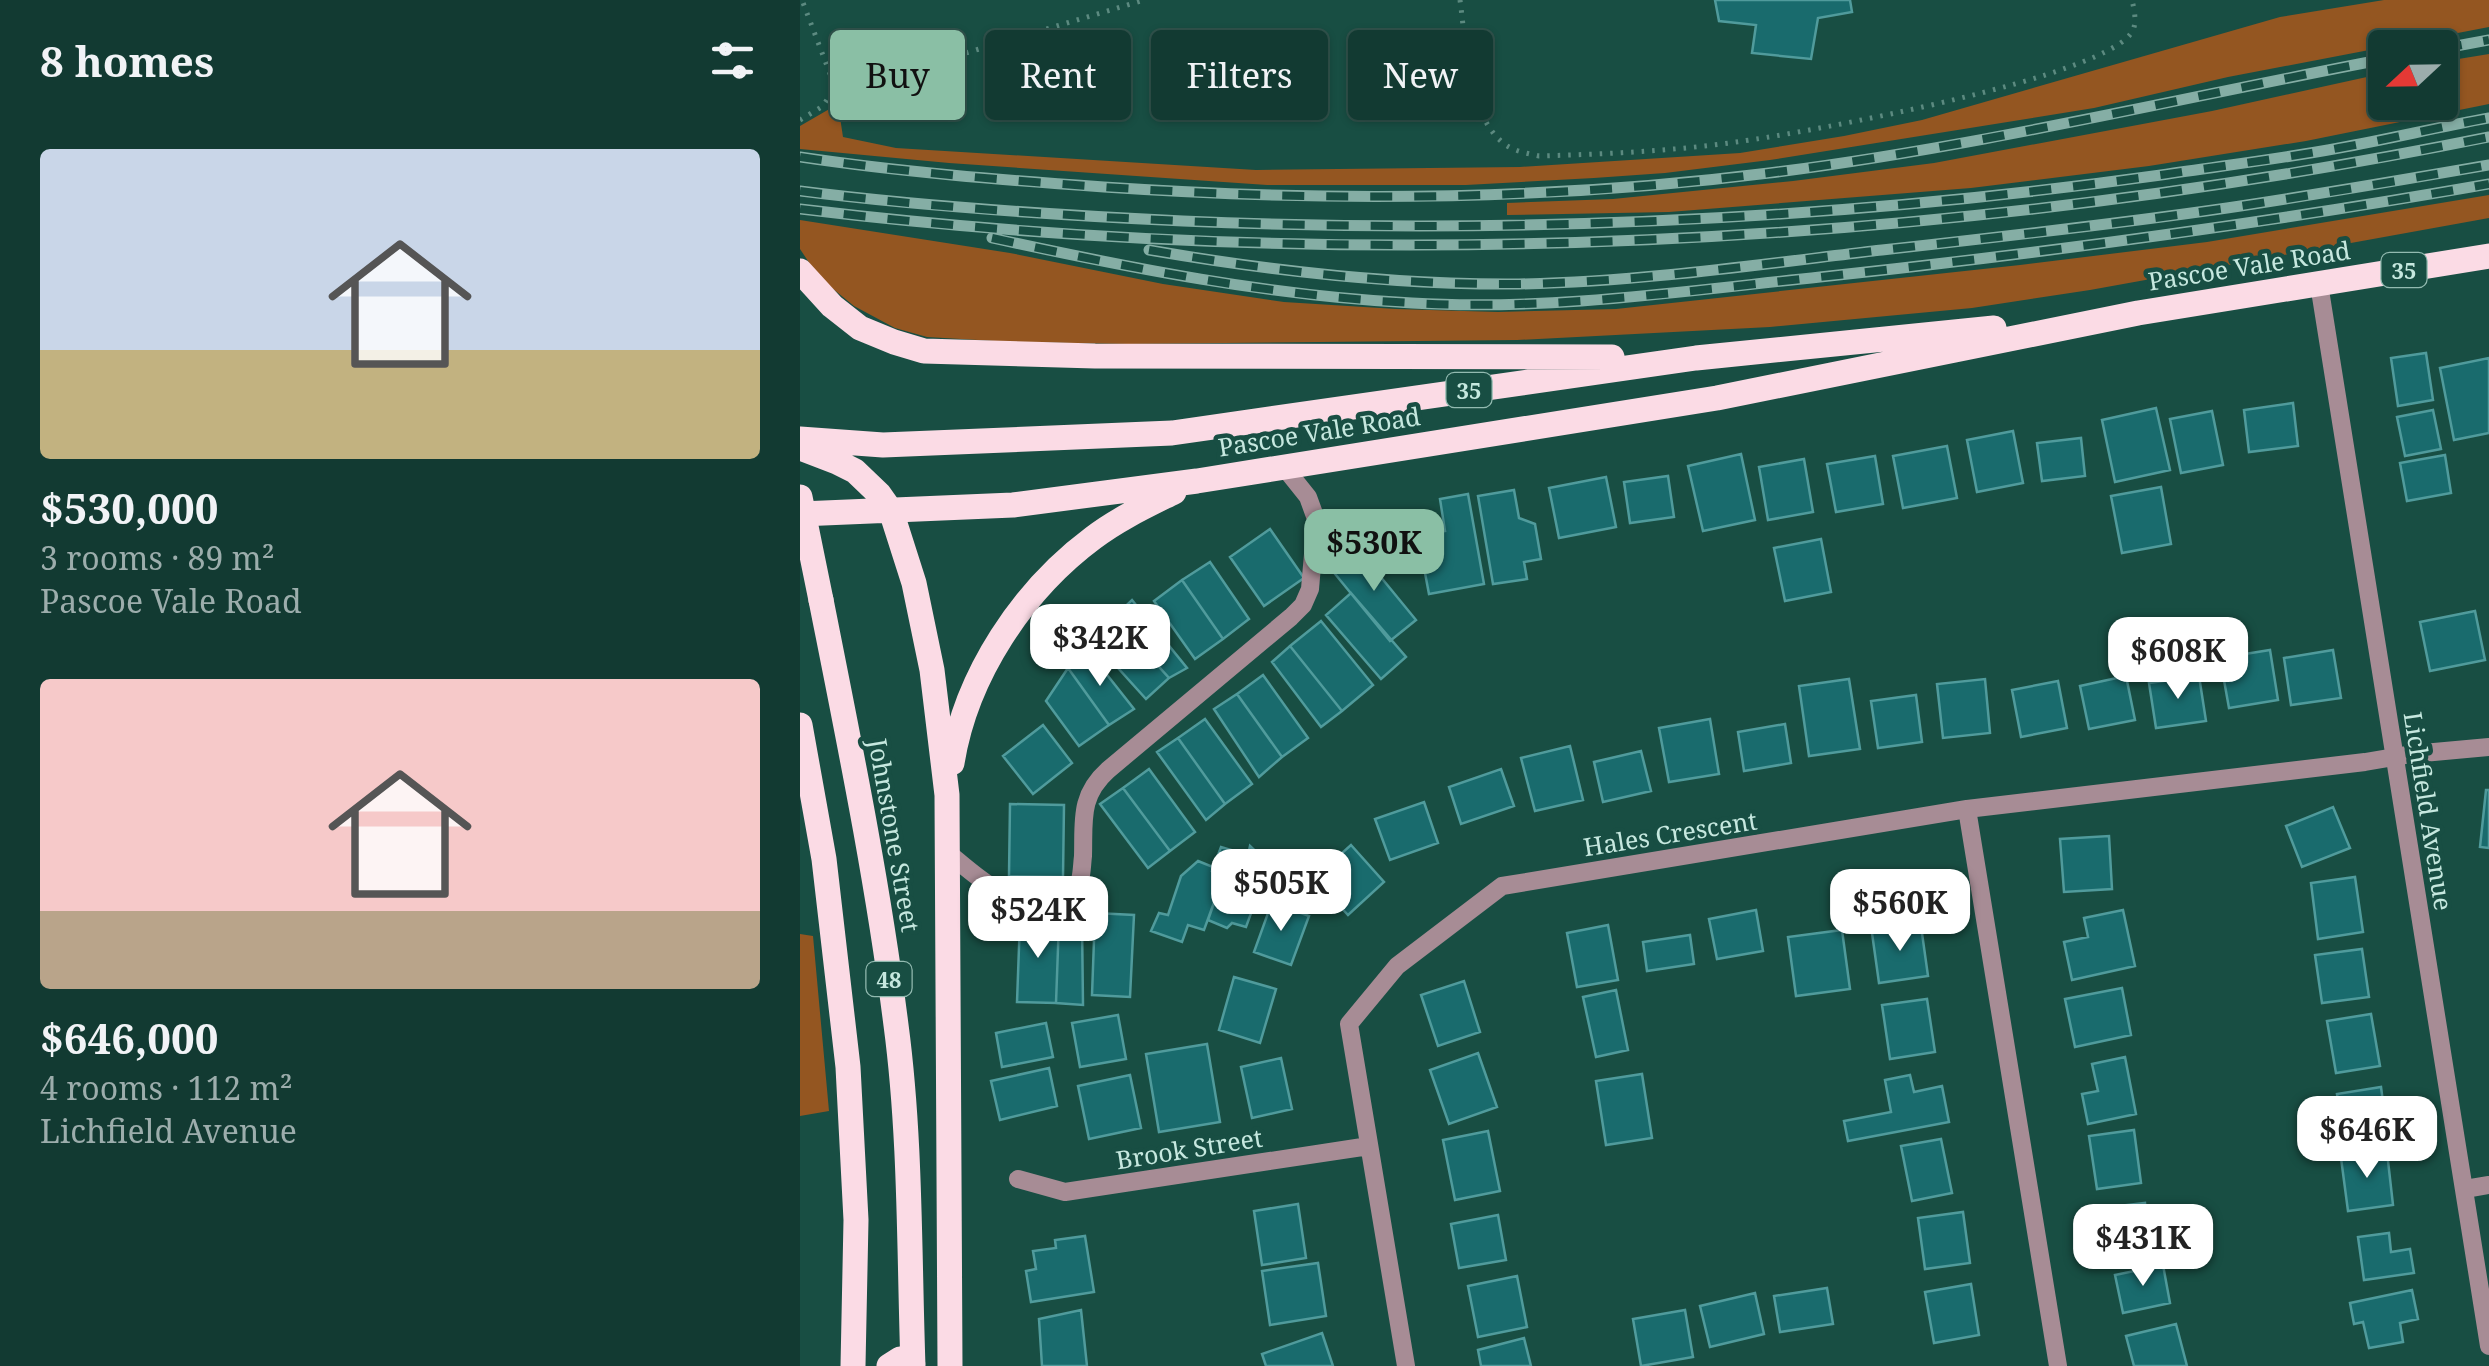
<!DOCTYPE html>
<html lang="en">
<head>
<meta charset="utf-8">
<style>
	body { margin:0; font-family:"Noto Serif",serif; background:#1f453e; color:#f1f3f6; height:100vh; display:flex; flex-direction:column; font-size:38px; white-space:nowrap }
	* { box-sizing:border-box; margin:0 }
	p { font-size:32px; color:#9cadac }
	.icon { flex:none; width:55px; height:55px; fill:none; stroke:currentColor; stroke-width:2; stroke-linecap:round; stroke-linejoin:round }
	.map { position:relative; flex:1; overflow:hidden }
	.drawer { display:flex; flex-direction:column; background:#123a32; width:800px }
	.drawer>* { flex:none }
	.guide { position:absolute; left:30px; top:30px; width:950px; height:90px; display:flex; gap:20px }
	.needle { width:65px; rotate:248deg }
	.tools { position:absolute; left:1568px; top:30px; display:grid; gap:20px }
	.tools a { display:grid; place-items:center; width:90px; height:90px; border-radius:10px; background:#123a32; box-shadow:0 2px 8px #0004,0 0 0 2px #31544d; font-size:50px }
	.price { position:absolute; translate:-50% -85px; padding:0 22px; border-radius:20px; background:#fff; color:#222; font-size:32px; line-height:65px; filter:drop-shadow(0 2px 5px #0008) }
	.price::after { content:''; position:absolute; left:50%; top:60px; width:30px; height:22px; margin-left:-15px; background:inherit; clip-path:polygon(0 0,100% 0,50% 100%) }
	.price.current { background:#8abfa5; color:#111 }
	ul { padding:0; list-style:none }
	li { display:grid; align-content:center; gap:20px; height:530px; padding:0 40px }
	li span { display:grid; place-items:center; height:310px; border-radius:10px; color:#555 }
	li>.icon { margin-inline-start:auto }
	span .icon { width:180px; height:180px; fill:#fffc; stroke-width:1 }
	li b { font-size:42px }
	h2 { display:flex; justify-content:space-between; align-items:center; height:120px; padding:0 40px; font-size:42px }
	.tag { padding:0 35px; border-radius:10px; background:#123a32; box-shadow:0 2px 8px #0004,0 0 0 2px #31544d; font-size:35px; line-height:90px }
	.tag.current { background:#8abfa5; color:#111 }
	main { display:flex; flex:1; min-height:0 }
	.map>svg:first-child { display:block }
	.green { fill:#945621 }
	.building { fill:#196b6d; stroke:#509b9c; stroke-width:2.5 }
	.lines { fill:none; stroke-linecap:round; stroke-linejoin:round }
	.path { stroke:#5c8a80; stroke-width:5; stroke-dasharray:2.5 8; stroke-linecap:butt }
	.minor { stroke:#a78c95; stroke-width:18 }
	.major { stroke:#fbdbe5; stroke-width:25 }
	.rail-casing { stroke:#85aea5; stroke-width:11 }
	.rail { stroke:#184e43; stroke-width:8; stroke-dasharray:22; stroke-linecap:butt }
	.major-bridge { stroke:#fbdbe5; stroke-width:25 }
	.labels { text-anchor:middle; dominant-baseline:central; stroke-width:9; stroke-linejoin:round; paint-order:stroke }
	.shield { fill:#184e43; stroke:#92bab0; stroke-width:2.5 }
	.shield-label { font-size:22px; font-weight:bold; fill:#c6e8df }
	.street-label { font-size:25px; fill:#c6e8df; stroke:#184e43 }
</style>
</head>
<body>
<main>
<section class="drawer">
<h2>8 homes<svg class="icon" aria-label="filters" viewBox="0 0 24 24"><path d="M4 7h16M4 17h16"/><circle cx="9" cy="7" r="2"/><circle cx="15" cy="17" r="2"/></svg></h2>
<ul>
<li><span style="background:linear-gradient(#c9d6e8 65%,#c2b280 0)"><svg class="icon" aria-label="home" viewBox="0 0 24 24"><path d="M3 11l9-7 9 7M6 9v11h12V9"/></svg></span><div><b>$530,000</b><p>3 rooms · 89 m²</p><p>Pascoe Vale Road</p></div></li>
<li><span style="background:linear-gradient(#f6c9c9 75%,#b9a48a 0)"><svg class="icon" aria-label="home" viewBox="0 0 24 24"><path d="M3 11l9-7 9 7M6 9v11h12V9"/></svg></span><div><b>$646,000</b><p>4 rooms · 112 m²</p><p>Lichfield Avenue</p></div></li>
</ul>
</section>
<div class="map">
<svg width="1689" height="1366" viewBox="0 0 1689 1366">
	<rect width="100%" height="100%" fill="#184e43"/>
	<path class="green" d="M1584,0H1689V27L1428,77L1294,108L970,160L865,173L794,178L666,185H467L149,163L0,149V126L38,104L43,137L96,148L456,170L720,167L940,153L1044,136L1122,120L1480,17Z
		M1689,54V104L1506,141L1349,166L1171,188L869,212L707,215V203L813,199L993,181L1134,163L1412,111L1585,73V102H1640V62Z
		M1689,195V218L1290,290L1172,308L970,327L717,340L328,344L212,342L127,337L95,328L54,306L27,284L10,264L0,249V220L210,253L363,284L484,302L596,309L698,312L816,309L1220,265L1407,242Z
		M0,934L13,936L29,1111L0,1116Z"/>
	<path class="building" d="M915,0H1050L1052,12L1018,18L1011,59L952,53L956,25L919,21Z
		M1626,353L1633,400L1598,406L1591,358Z
		M1689,358V433L1654,440L1640,368Z
		M1493,403L1498,446L1449,452L1444,410Z
		M1356,408L1370,470L1315,482L1302,420Z
		M1633,410L1641,449L1605,456L1597,417Z
		M1412,411L1423,465L1381,473L1370,419Z
		M1213,431L1223,483L1177,492L1167,440Z
		M1281,438L1285,476L1242,481L1237,443Z
		M1147,446L1157,498L1103,508L1093,456Z
		M941,454L955,520L903,531L888,466Z
		M1645,455L1651,493L1607,501L1600,463Z
		M1075,456L1083,504L1036,512L1027,464Z
		M1004,459L1013,512L968,520L959,467Z
		M868,476L874,517L830,523L824,482Z
		M806,477L816,527L759,538L749,488Z
		M1361,487L1371,544L1322,553L1311,496Z
		M714,490L719,518L735,524L741,559L724,562L727,579L693,584L678,496Z
		M668,494L684,584L629,594L618,536L645,531L640,499Z
		M470,529L504,578L464,606L430,557Z
		M1021,539L1031,592L985,601L974,548Z
		M557,548L616,620L590,641L531,569Z
		M410,562L449,619L423,639L382,580Z
		M382,580L423,639L395,659L354,601Z
		M551,593L606,657L581,679L526,615Z
		M332,600L387,668L369,678L314,617Z
		M1675,611L1685,660L1630,671L1620,622Z
		M314,617L369,678L346,699L291,638Z
		M521,621L573,685L542,711L490,646Z
		M490,646L542,711L521,727L472,662Z
		M1470,650L1478,700L1429,708L1420,658Z
		M1533,650L1541,698L1491,705L1484,658Z
		M289,652L334,709L309,725L268,668Z
		M268,668L309,725L279,746L246,701Z
		M463,675L508,738L482,757L437,694Z
		M1326,676L1335,720L1289,729L1280,686Z
		M1399,676L1406,721L1356,728L1349,683Z
		M1049,679L1060,749L1009,756L999,686Z
		M1185,679L1190,733L1143,738L1137,684Z
		M1258,681L1267,728L1221,737L1212,690Z
		M437,694L482,757L459,777L414,709Z
		M1116,695L1122,742L1078,748L1071,701Z
		M405,719L452,784L425,804L378,738Z
		M910,719L919,774L869,782L859,728Z
		M985,724L991,763L944,771L938,732Z
		M243,725L272,763L233,794L203,756Z
		M378,738L425,804L406,820L357,752Z
		M770,746L783,800L735,811L721,758Z
		M841,751L851,791L803,802L794,762Z
		M349,769L395,832L370,851L323,788Z
		M701,769L714,806L661,824L649,787Z
		M323,788L370,851L348,868L300,804Z
		M1686,790H1689V848L1680,847Z
		M624,802L638,843L590,860L575,819Z
		M210,804L264,805L263,877L209,876Z
		M1533,807L1550,848L1502,867L1486,826Z
		M1309,836L1312,889L1264,892L1260,839Z
		M551,845L584,882L548,915L514,878Z
		M450,846L469,864L446,927L432,923L427,928L408,920L424,875L412,871L421,847L448,855Z
		M398,861L413,867L412,871L424,875L404,930L388,925L382,942L351,931L359,913L368,915L381,876Z
		M1555,877L1563,932L1518,939L1511,883Z
		M1099,880L1105,912L1053,920L1047,888Z
		M472,902L509,916L491,965L454,952Z
		M956,910L963,951L917,959L909,919Z
		M1323,910L1335,966L1272,980L1264,942L1288,937L1284,918Z
		M295,913L334,915L330,997L292,995Z
		M220,920L259,921L256,1003L217,1002Z
		M259,921L282,923L283,1005L256,1003Z
		M808,925L818,980L777,987L767,933Z
		M1121,926L1128,976L1079,983L1072,933Z
		M1042,930L1050,989L996,996L988,937Z
		M890,935L894,964L847,971L843,942Z
		M1562,949L1569,997L1522,1003L1515,955Z
		M434,977L476,989L460,1043L419,1030Z
		M664,981L680,1032L638,1046L621,995Z
		M1322,988L1331,1035L1275,1047L1265,999Z
		M816,990L828,1050L796,1057L783,997Z
		M1127,999L1135,1052L1090,1059L1082,1005Z
		M1571,1014L1580,1066L1536,1073L1527,1021Z
		M318,1015L326,1059L280,1067L272,1023Z
		M246,1023L253,1057L202,1067L196,1033Z
		M407,1044L420,1122L359,1132L346,1054Z
		M678,1053L697,1107L649,1124L630,1070Z
		M1325,1057L1336,1114L1288,1124L1282,1094L1298,1091L1292,1064Z
		M481,1058L492,1109L452,1118L441,1067Z
		M249,1068L257,1106L200,1120L191,1081Z
		M842,1074L852,1138L806,1145L796,1081Z
		M330,1075L341,1128L289,1139L278,1086Z
		M1110,1075L1114,1092L1142,1086L1149,1122L1048,1141L1044,1121L1091,1112L1085,1080Z
		M1581,1087L1587,1132L1544,1138L1537,1094Z
		M1334,1130L1341,1183L1297,1189L1289,1136Z
		M688,1131L700,1191L655,1200L643,1140Z
		M1141,1139L1152,1193L1112,1201L1101,1146Z
		M1587,1152L1593,1205L1548,1211L1541,1158Z
		M1345,1203L1350,1250L1305,1254L1301,1208Z
		M498,1204L506,1258L462,1265L454,1211Z
		M1163,1212L1170,1263L1125,1269L1118,1218Z
		M698,1215L706,1260L659,1268L651,1224Z
		M1589,1233L1591,1252L1610,1249L1614,1273L1564,1280L1558,1237Z
		M285,1236L294,1292L231,1302L226,1271L236,1269L233,1251L256,1248L255,1240Z
		M518,1263L526,1316L470,1325L462,1271Z
		M1363,1265L1370,1303L1323,1313L1315,1275Z
		M717,1276L727,1327L678,1337L668,1286Z
		M1171,1284L1179,1335L1134,1343L1125,1292Z
		M1027,1288L1033,1324L980,1332L974,1296Z
		M1612,1290L1618,1319L1600,1323L1603,1342L1569,1348L1563,1322L1554,1324L1550,1303Z
		M955,1293L964,1334L910,1347L900,1306Z
		M281,1310L287,1366H242L239,1319Z
		M885,1310L893,1357L841,1366L833,1319Z
		M1376,1324L1387,1366H1334L1326,1336Z
		M522,1333L533,1366H466L462,1354Z
		M724,1338L731,1366H681L678,1350Z"/>
	<g class="lines">
		<path class="path" d="M660,0C666,43 667,112 702,142C712,151 726,153 739,156C807,154 876,151 943,141C1002,133 1312,77 1333,30C1337,21 1334,9 1332,0
			M35,87L45,89L344,0
			M0,120L23,106L35,87L2,0"/>
		<path class="minor" d="M1519,284L1689,1346
			M1167,809L1258,1366
			M147,852C163,865 179,880 197,890C220,904 267,911 280,880C282,873 282,864 283,856C284,821 279,796 308,770L491,617L503,605L510,589L516,519L508,497L484,467
			M218,1179L265,1192L569,1146
			M1665,1189L1689,1185
			M606,1366L549,1024L597,966L702,886L1167,809L1565,762L1612,754L1689,747"/>
		<path class="major" d="M0,271L32,306L60,328L94,342L124,351L295,356L812,357
			M0,439L83,445L372,433L896,358L1194,328
			M0,448L37,462L55,471L79,494L91,511L114,583L132,670L147,795L150,1366
			M0,514L213,505L397,481L917,398L1338,313L1689,256
			M21,600C49,741 78,882 96,1025C111,1138 109,1253 113,1366
			M0,725L24,859L48,1067L56,1220L53,1366
			M152,763C166,675 223,590 293,538C318,519 346,506 374,492
			M89,1366L100,1359L113,1364"/>
		<g class="rail-casing">
			<path id="rail" d="M1640,49L1689,40
				M0,157C100,172 202,180 304,187C527,202 747,201 969,173C1177,147 1380,98 1585,59
				M0,191C127,207 255,215 383,221C710,235 1037,220 1361,175C1420,166 1480,159 1539,148C1589,139 1639,127 1689,118
				M0,209C559,276 1138,248 1689,137
				M192,238C330,268 471,296 612,303C749,311 885,291 1020,277C1244,253 1467,223 1689,184
				M349,250C471,271 594,285 719,284C837,282 956,265 1073,251C1191,238 1310,225 1427,208C1515,195 1602,180 1689,165"/>
		</g>
		<use href="#rail" class="rail"/>
		<path class="major-bridge" d="M0,497L21,600"/>
	</g>
	<g class="labels">
		<g class="shield">
			<rect x="1581.5" y="253" width="45" height="34" rx="8"/>
			<rect x="646.5" y="373" width="45" height="34" rx="8"/>
			<rect x="66.5" y="962" width="45" height="34" rx="8"/>
		</g>
		<g class="shield-label">
			<text x="1604" y="270">35</text>
			<text x="669" y="390">35</text>
			<text x="89" y="979">48</text>
		</g>
		<g class="street-label">
			<text transform="translate(1449 265) rotate(-9)">Pascoe Vale Road</text>
			<text transform="translate(519 431) rotate(-9)">Pascoe Vale Road</text>
			<text transform="translate(1629 811) rotate(81)">Lichfield Avenue</text>
			<text transform="translate(870 833) rotate(-9)">Hales Crescent</text>
			<text transform="translate(95 835) rotate(80)">Johnstone Street</text>
			<text transform="translate(389 1148) rotate(-9)">Brook Street</text>
		</g>
	</g>
</svg>
<div class="tools">
<a><svg class="needle" viewBox="-14 -14 28 28"><path d="M0-13l5 13h-10z" fill="#e53935"/><path d="M0 13l5-13h-10z" fill="#9cadac"/></svg></a>
</div>
<b class="price current" style="left:574px;top:594px">$530K</b>
<b class="price" style="left:300px;top:689px">$342K</b>
<b class="price" style="left:1378px;top:702px">$608K</b>
<b class="price" style="left:481px;top:934px">$505K</b>
<b class="price" style="left:1100px;top:954px">$560K</b>
<b class="price" style="left:238px;top:961px">$524K</b>
<b class="price" style="left:1567px;top:1181px">$646K</b>
<b class="price" style="left:1343px;top:1289px">$431K</b>
<div class="guide">
<a class="tag current">Buy</a>
<a class="tag">Rent</a>
<a class="tag">Filters</a>
<a class="tag">New</a>
</div>
</div>
</main>
</body>
</html>
